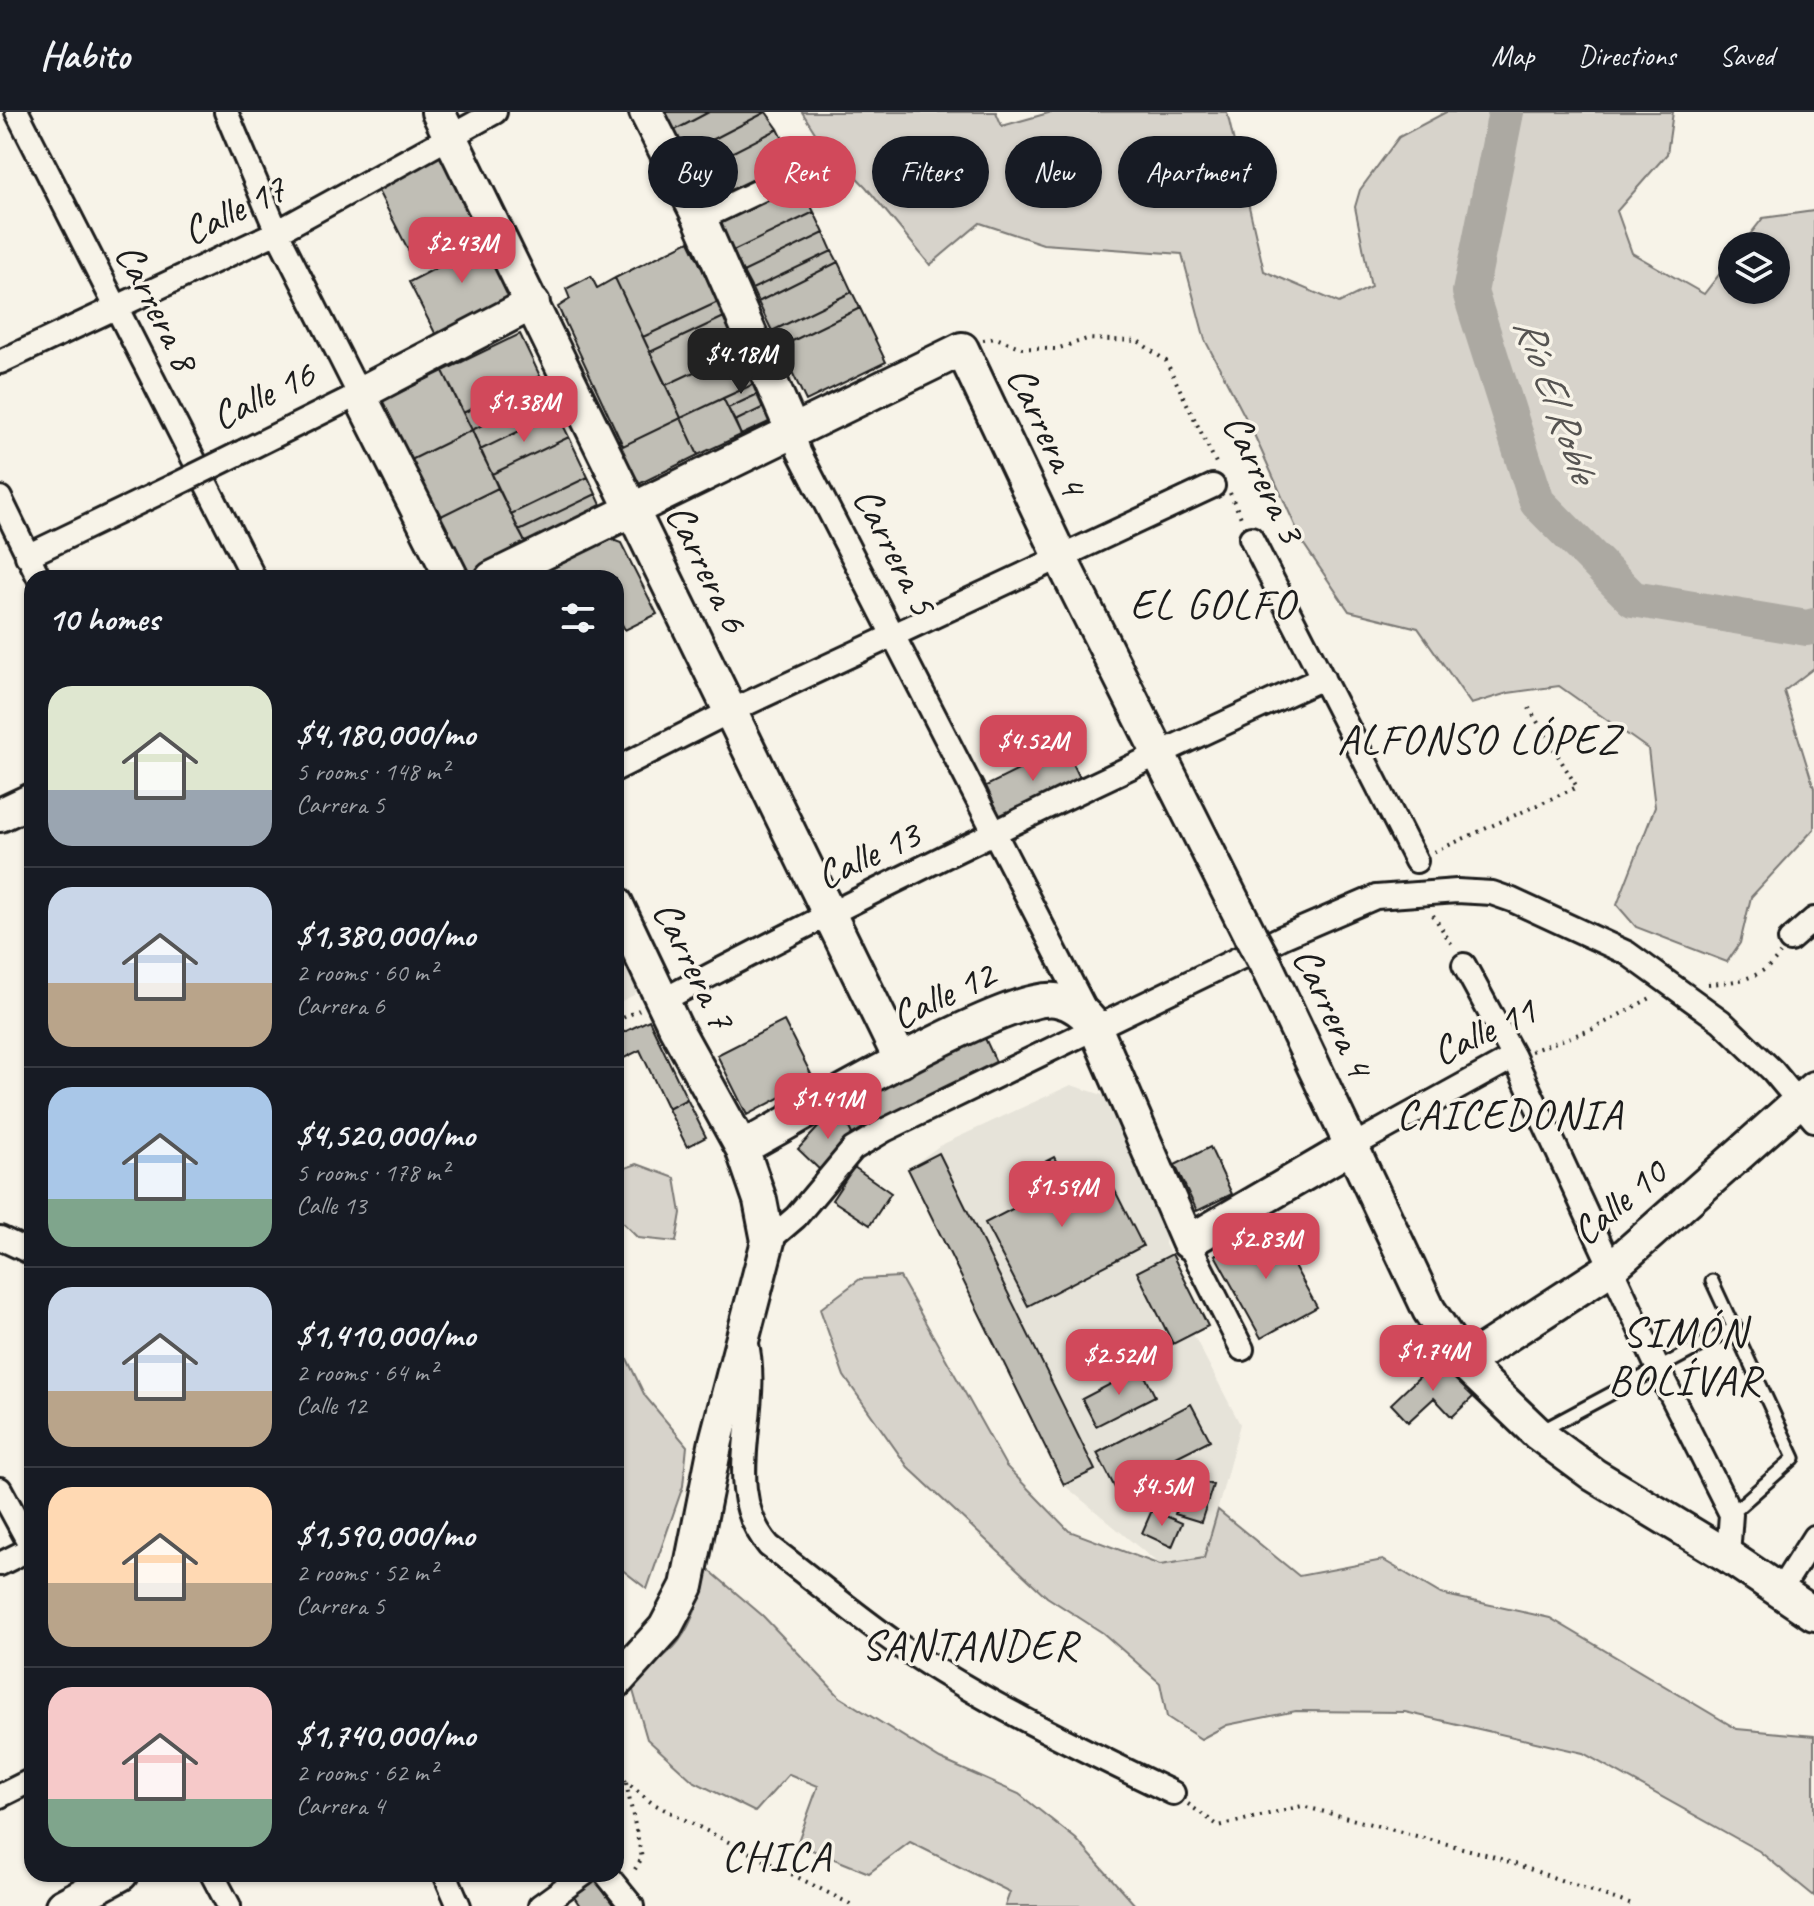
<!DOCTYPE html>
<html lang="en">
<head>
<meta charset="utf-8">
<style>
	body { margin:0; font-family:Caveat,sans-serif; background:#20242c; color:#f1f3f6; height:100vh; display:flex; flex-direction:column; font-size:30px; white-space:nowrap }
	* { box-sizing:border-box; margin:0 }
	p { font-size:26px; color:#9ea1a6 }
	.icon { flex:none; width:44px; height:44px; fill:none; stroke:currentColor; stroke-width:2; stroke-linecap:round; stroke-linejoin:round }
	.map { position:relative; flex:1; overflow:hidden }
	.side { position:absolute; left:24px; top:458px; width:600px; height:1312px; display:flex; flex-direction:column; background:#171b24; border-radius:24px; box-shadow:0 2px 6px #0004 }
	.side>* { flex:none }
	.top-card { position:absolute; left:648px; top:24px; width:760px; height:72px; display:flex; gap:16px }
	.buttons { position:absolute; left:1718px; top:120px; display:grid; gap:16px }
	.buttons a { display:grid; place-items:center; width:72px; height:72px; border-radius:50%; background:#171b24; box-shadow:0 2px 6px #0004; font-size:40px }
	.price { position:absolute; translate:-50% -68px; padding:0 18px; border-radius:16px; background:#d1495b; color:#fff; font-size:26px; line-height:52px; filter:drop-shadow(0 2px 4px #0008) }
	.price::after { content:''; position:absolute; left:50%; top:48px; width:24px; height:18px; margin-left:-12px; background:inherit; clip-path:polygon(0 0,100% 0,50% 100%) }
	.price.on { background:#222; color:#fff }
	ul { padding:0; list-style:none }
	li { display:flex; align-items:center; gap:24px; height:200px; padding:0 24px }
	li+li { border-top:2px solid #363941 }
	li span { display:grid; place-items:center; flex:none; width:224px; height:160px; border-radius:24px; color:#555 }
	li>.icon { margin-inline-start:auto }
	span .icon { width:96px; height:96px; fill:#fffc; stroke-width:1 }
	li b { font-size:34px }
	h2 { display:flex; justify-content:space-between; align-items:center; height:96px; padding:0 24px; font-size:34px }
	.pill { padding:0 28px; border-radius:36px; background:#171b24; box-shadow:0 2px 6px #0004; font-size:28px; line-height:72px }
	.pill.on { background:#d1495b; color:#fff }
	header { display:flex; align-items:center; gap:48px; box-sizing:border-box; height:112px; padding:0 40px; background:#171b24; border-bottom:2px solid #363941 }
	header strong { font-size:38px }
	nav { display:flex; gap:44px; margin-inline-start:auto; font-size:28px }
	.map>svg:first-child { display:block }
	.built { fill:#e6e3d9 }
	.green { fill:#d7d3cb; stroke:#7a7874; stroke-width:2 }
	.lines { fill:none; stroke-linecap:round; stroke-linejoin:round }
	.river { stroke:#aca9a2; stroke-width:36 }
	.building { fill:#c0beb5; stroke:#1c1c1c; stroke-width:2 }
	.lane-casing { stroke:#1c1c1c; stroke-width:17 }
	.street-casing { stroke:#1c1c1c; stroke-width:28 }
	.secondary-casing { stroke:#1c1c1c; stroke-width:38 }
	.path { stroke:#1c1c1c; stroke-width:4; stroke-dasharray:2 6; stroke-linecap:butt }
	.lane { stroke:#f7f3e8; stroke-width:11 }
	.street { stroke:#f7f3e8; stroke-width:22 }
	.secondary { stroke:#f7f3e8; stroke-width:32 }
	.street-bridge-casing { stroke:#1c1c1c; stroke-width:28; stroke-linecap:butt }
	.secondary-bridge-casing { stroke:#1c1c1c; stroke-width:38; stroke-linecap:butt }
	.street-bridge { stroke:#f7f3e8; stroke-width:22 }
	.secondary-bridge { stroke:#f7f3e8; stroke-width:32 }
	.labels { text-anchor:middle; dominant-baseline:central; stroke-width:7; stroke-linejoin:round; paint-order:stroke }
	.street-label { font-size:40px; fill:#1c1c1c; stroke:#f7f3e8 }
	.water-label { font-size:42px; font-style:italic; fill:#565452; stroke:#f7f3e8 }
	.neighbourhood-label { font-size:42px; letter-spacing:2px; fill:#1c1c1c; stroke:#f7f3e8 }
</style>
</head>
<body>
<header>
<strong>Habito</strong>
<nav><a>Map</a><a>Directions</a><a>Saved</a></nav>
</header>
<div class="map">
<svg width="1814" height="1794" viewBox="0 0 1814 1794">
	<rect width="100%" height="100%" fill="#f7f3e8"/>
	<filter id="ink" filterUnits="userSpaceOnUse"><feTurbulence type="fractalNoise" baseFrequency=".0125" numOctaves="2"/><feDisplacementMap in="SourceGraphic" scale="16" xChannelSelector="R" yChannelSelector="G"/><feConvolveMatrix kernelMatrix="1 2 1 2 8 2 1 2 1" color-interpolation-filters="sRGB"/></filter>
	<g filter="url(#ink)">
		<path class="built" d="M616,829L639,875L634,883L616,892Z
			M1071,973L1106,984L1166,1121L1165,1132L1208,1214L1193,1222L1240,1312L1205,1446L1160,1453L1064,1373L908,1057L939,1034Z"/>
		<path class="green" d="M802,0H996L1002,14L1052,0H1227L1264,159L1339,191L1371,175L1355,95L1360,78L1399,25L1446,0H1673L1667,42L1617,99L1632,141L1704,182L1732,146V178H1776V134H1741L1763,106L1814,99V556L1784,579L1814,676V717L1751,785L1740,831L1727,850L1636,815L1617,793L1655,695L1648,637L1559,574L1508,581L1471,592L1418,516L1349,499L1303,431L1252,318L1205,228L1182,142L1043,132L980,111L930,153L866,75L819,27Z
			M637,1052L675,1066L681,1101L676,1130L638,1126L616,1104V1059Z
			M900,1165L1006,1354L1069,1419L1160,1453L1204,1446L1218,1398L1299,1464L1383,1448L1441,1482L1550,1506L1737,1617L1814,1624V1784L1759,1739L1583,1641L1405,1600L1296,1599L1227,1613L1201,1627L1167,1605L1160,1571L1103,1521L1047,1485L908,1355L844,1264L820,1197L860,1167Z
			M616,1224L645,1284L687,1334L683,1374L647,1477L616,1453Z
			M709,1458L763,1504L840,1585L940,1647L1019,1682L1076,1727L1136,1794H1005L1010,1780L910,1730L869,1761L797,1732L818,1674L789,1662L755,1700L693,1669L647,1627L632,1575C645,1559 660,1549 674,1535C692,1516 701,1482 709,1458Z"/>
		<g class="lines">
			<path class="river" d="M1506,0L1470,180L1537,390L1633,487L1807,516L1814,514"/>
		</g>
		<path class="building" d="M664,0H709L673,19Z
			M709,0H766L685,42L673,19Z
			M766,0L778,17L694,60L685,42Z
			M778,17L793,47L710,90L694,60Z
			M442,38L482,118L415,151L375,73Z
			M800,72L814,100L733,139L720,111Z
			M814,100L824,121L743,160L733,139Z
			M482,118L515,185L437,225L409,170L442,153L436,142Z
			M824,121L832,139L752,177L743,160Z
			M689,129L718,190L643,225L615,166Z
			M832,139L838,150L758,190L752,177Z
			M838,150L852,180L772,219L758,190Z
			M591,164L597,176L615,166L681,306L623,334L558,195L570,187L566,177Z
			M852,180L860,196L780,235L772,219Z
			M718,190L724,205L650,240L643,225Z
			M860,196L886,250L806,289L780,235Z
			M724,205L739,239L666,273L650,240Z
			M520,222L540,264L463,301L443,259Z
			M739,239L754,272L681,306L666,273Z
			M443,259L472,318L407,350L378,291Z
			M540,264L548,281L472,318L463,301Z
			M754,272L758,282L728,296L723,286Z
			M548,281L557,301L480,338L472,318Z
			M758,282L764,295L735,309L728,296Z
			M723,286L741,323L698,343L681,306Z
			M764,295L771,309L741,323L735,309Z
			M557,301L569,325L492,362L480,338Z
			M681,306L698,343L631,376L610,332L620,327L623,334Z
			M472,318L498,376L435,407L407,350Z
			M569,325L588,365L511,402L492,362Z
			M588,365L596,382L519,419L511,402Z
			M498,376L527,434L463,465L435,407Z
			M596,382L603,397L527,434L519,419Z
			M610,427L621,431L657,502L625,518L616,501V466L539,463Z
			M1065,635L1081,668L1001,707L986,674Z
			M649,908L687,987L668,997L640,938L616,950V924Z
			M784,909L814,968L747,1003L717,943Z
			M983,922L998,954L854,1026L838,994Z
			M687,987L706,1025L687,1035L668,997Z
			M838,994L854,1026L822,1060L798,1037Z
			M1210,1035L1232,1082L1197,1099L1175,1053Z
			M939,1041L1095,1358L1064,1373L908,1057Z
			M1054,1045L1066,1069L1101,1051L1143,1134L1028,1194L985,1111L1026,1090L1014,1066Z
			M854,1055L891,1081L870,1113L832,1088Z
			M1271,1112L1317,1195L1261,1226L1215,1143Z
			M1172,1142L1208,1214L1173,1232L1137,1160Z
			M1438,1247L1474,1284L1452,1305L1434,1286L1408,1310L1391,1292Z
			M1141,1256L1155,1284L1096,1314L1082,1287Z
			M1191,1292L1210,1328L1115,1376L1097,1341Z
			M1187,1365L1213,1373L1201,1410L1175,1402Z
			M1152,1398L1182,1411L1172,1435L1142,1421Z
			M596,1769L614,1794H580L574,1785Z"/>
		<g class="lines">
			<g class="lane-casing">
				<path id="lane" d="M1712,1169L1794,1346L1731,1402
					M1541,1319L1736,1215"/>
			</g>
			<g class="street-casing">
				<path id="street" d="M17,0L254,466
					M226,0L277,120L359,282L242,340
					M700,107L820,50
					M0,250L277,120L495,0
					M793,320L799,340L1087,901
					M0,386L39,466
					M1251,426L1416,749
					M27,444L173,374
					M616,657L731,599L1213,374
					M1790,828L1814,807
					M1464,853L1514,945L1658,1257L1731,1402L1728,1444
					M663,888C879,774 1101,667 1323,566
					M1351,1035L1514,945
					M0,1126L32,1141
					M768,1129L796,1105L853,1037L885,1018L1283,825L1376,785L1457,779L1492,781L1512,788L1627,841L1721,909L1773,959L1814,1008
					M1188,1130L1242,1237
					M746,1228C764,1299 718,1375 769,1434C813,1467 855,1503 900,1534C986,1592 1080,1636 1173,1681
					M0,1377L32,1436
					M0,1452L32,1436
					M1779,1480L1814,1425
					M0,1684L32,1668
					M212,1762L229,1794
					M445,1762L459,1794
					M606,1762L632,1794
					M540,1794L584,1762"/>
			</g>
			<g class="secondary-casing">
				<path id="secondary" d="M438,0L901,949
					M646,0L700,107L793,320
					M452,466L359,282L533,191
					M492,466L962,237L1069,463L1250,823
					M0,703L32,688
					M616,791L675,915L742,1036L760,1088L768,1129L716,1329L687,1474L665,1516L616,1570
					M1266,853L1429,1198L1464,1251L1537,1321L1594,1363L1728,1444L1814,1502
					M742,1036C796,1007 1007,880 1056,888C1073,891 1086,902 1095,915L1188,1130L1351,1035
					M1464,1251L1611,1156L1814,976
					M62,1794L121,1762"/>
			</g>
			<path class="path" d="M983,228L996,226L1022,236L1056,237L1087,227L1138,229L1166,249L1218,355
				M1230,381L1243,410
				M1434,740L1577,675L1529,596
				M1433,803L1454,836
				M1708,872C1738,870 1762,867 1780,842
				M616,909L639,898
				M1531,939L1593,917L1654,884
				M616,1655L626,1670L652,1691L854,1794
				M626,1671L642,1746L632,1762
				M1188,1692L1219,1714L1302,1694L1489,1743L1635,1794"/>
			<use href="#lane" class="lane"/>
			<use href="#street" class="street"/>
			<use href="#secondary" class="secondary"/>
			<g class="street-bridge-casing">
				<path id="street-bridge" d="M173,374L242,340"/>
			</g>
			<g class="secondary-bridge-casing">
				<path id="secondary-bridge" d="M1250,823L1266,853"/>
			</g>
			<use href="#street-bridge" class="street-bridge"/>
			<use href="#secondary-bridge" class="secondary-bridge"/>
		</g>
	</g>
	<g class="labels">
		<g class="street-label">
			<text transform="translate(234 98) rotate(-26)">Calle 17</text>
			<text transform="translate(157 195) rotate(63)">Carrera 8</text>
			<text transform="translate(263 283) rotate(-26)">Calle 16</text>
			<text transform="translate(1047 319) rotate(65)">Carrera 4</text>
			<text transform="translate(1264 366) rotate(64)">Carrera 3</text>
			<text transform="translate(895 439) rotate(63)">Carrera 5</text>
			<text transform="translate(707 456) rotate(64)">Carrera 6</text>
			<text transform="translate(868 743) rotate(-25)">Calle 13</text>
			<text transform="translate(694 853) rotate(64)">Carrera 7</text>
			<text transform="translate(943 883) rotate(-25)">Calle 12</text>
			<text transform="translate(1333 900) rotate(65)">Carrera 4</text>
			<text transform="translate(1484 919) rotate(-25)">Calle 11</text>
			<text transform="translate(1619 1090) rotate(-40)">Calle 10</text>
		</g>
		<g class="water-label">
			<text transform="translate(1556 287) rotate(70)">Río El Roble</text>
		</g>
		<g class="neighbourhood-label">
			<text x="1213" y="492">EL GOLFO</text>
			<text x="1479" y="627">ALFONSO LÓPEZ</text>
			<text x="1510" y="1002">CAICEDONIA</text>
			<text x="1685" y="1220">SIMÓN<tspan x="1685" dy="48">BOLÍVAR</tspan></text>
			<text x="970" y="1533">SANTANDER</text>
			<text x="777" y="1744">CHICA</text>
		</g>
	</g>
</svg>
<div class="buttons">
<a><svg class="icon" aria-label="layers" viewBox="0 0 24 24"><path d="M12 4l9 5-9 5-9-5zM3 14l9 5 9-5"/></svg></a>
</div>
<b class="price" style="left:462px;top:173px">$2.43M</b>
<b class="price on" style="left:741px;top:284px">$4.18M</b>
<b class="price" style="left:524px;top:332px">$1.38M</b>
<b class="price" style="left:1033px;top:671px">$4.52M</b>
<b class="price" style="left:828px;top:1029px">$1.41M</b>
<b class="price" style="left:1062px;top:1117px">$1.59M</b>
<b class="price" style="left:1266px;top:1169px">$2.83M</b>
<b class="price" style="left:1433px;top:1281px">$1.74M</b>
<b class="price" style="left:1119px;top:1285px">$2.52M</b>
<b class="price" style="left:1162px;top:1416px">$4.5M</b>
<div class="top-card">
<a class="pill">Buy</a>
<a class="pill on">Rent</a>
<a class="pill">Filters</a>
<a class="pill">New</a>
<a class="pill">Apartment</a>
</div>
<section class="side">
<h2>10 homes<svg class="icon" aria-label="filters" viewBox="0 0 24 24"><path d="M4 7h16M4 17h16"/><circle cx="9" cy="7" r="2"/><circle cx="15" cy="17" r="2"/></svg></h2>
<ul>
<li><span style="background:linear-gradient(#dfe7d0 65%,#9aa5b1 0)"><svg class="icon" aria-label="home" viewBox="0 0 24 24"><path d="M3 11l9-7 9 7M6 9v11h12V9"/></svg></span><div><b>$4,180,000/mo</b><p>5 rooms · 148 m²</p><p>Carrera 5</p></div></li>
<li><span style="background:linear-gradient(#c9d6e8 60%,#b9a48a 0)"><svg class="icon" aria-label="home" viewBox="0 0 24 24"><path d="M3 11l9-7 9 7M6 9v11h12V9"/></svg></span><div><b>$1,380,000/mo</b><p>2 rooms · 60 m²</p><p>Carrera 6</p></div></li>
<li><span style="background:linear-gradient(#a9c7e8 70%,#7fa58c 0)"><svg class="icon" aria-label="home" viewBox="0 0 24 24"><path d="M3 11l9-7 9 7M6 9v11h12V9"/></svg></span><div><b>$4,520,000/mo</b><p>5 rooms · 178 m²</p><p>Calle 13</p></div></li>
<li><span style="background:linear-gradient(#c9d6e8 65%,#b9a48a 0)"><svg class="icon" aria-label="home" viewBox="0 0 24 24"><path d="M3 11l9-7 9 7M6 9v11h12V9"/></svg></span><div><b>$1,410,000/mo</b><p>2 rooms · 64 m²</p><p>Calle 12</p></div></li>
<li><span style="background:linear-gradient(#ffd9b3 60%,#b9a48a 0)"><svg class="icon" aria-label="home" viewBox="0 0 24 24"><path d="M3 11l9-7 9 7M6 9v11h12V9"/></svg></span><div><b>$1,590,000/mo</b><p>2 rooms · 52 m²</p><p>Carrera 5</p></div></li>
<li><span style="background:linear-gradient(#f6c9c9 70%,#7fa58c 0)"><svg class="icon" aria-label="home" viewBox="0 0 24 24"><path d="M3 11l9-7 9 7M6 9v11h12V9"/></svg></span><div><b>$1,740,000/mo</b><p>2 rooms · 62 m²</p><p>Carrera 4</p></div></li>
</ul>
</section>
</div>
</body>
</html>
